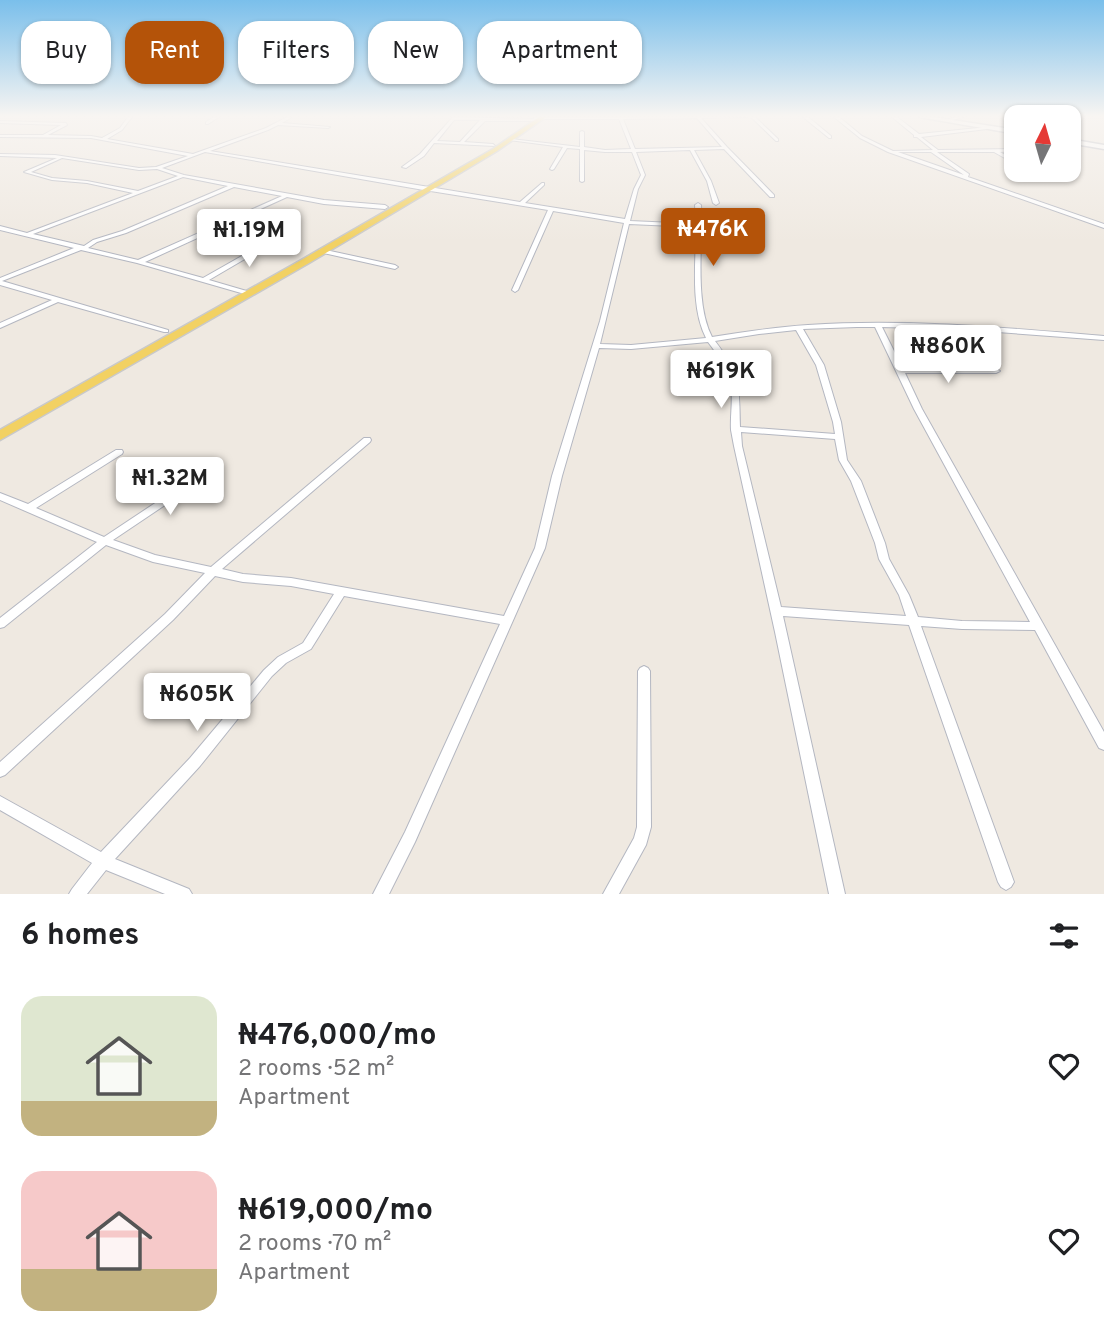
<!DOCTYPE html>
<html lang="en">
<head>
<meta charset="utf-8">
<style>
	body { margin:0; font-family:Overpass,sans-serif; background:#f2f2f2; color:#202124; height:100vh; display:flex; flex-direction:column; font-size:26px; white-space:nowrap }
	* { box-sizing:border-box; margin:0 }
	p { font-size:23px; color:#757577 }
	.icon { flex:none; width:38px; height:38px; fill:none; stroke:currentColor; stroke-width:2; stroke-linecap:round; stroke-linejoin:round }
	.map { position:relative; height:894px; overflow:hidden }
	.panel { display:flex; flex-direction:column; background:#fff; flex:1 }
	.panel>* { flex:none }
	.banner { position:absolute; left:21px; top:21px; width:700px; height:63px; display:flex; gap:14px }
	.needle { width:46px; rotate:5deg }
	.tools { position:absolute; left:1004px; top:105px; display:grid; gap:14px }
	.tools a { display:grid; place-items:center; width:77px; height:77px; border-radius:14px; background:#fff; box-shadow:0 2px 5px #0004; font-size:35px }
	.price { position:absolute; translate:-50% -60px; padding:0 16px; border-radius:7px; background:#fff; color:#222; font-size:23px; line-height:46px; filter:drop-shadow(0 2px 4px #0008) }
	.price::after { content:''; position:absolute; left:50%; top:42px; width:21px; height:16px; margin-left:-10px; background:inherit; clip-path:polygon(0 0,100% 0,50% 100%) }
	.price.current { background:#b45309; color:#fff }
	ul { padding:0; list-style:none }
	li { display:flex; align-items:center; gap:21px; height:175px; padding:0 21px }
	li span { display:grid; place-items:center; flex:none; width:196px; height:140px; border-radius:21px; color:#555 }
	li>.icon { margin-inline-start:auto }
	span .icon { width:84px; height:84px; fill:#fffc; stroke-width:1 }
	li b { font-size:30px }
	h2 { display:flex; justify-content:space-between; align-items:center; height:84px; padding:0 21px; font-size:30px }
	.chip { padding:0 24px; border-radius:21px; background:#fff; box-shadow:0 2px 5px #0004; font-size:24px; line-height:63px }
	.chip.current { background:#b45309; color:#fff }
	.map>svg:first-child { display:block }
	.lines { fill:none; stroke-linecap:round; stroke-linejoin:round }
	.street-casing { stroke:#b4b7c1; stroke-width:2 }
	.secondary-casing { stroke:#b4b7c1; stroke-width:3 }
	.primary-casing { stroke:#c9c9c9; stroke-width:3 }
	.street { fill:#fff; fill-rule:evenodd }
	.secondary { fill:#fff; fill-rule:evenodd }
	.primary { fill:#f2d163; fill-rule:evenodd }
</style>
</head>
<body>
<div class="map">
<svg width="1104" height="894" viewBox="0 0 1104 894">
	<rect width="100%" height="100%" fill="#efe9e1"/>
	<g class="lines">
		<g class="street-casing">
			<path id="street" d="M128,117H132L122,130L107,139L193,154L266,128L287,117H292L282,123L330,127L328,128L278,125L268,130L210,151L520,202L542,183H544V185L525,203L625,219L634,189L641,175L632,152H605L584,150V181L582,182L580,181V149L567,148L554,169L552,170L550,169L563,147L509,140L511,139L580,147V132L582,131L584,132V147L605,150L631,149L619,119H540L539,121H485L464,142L493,144L495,146L434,143L424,156L406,168L402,167L420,154L453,117L534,119V117H747L701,118L727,147L774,195V197H770L724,149L694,150L711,181L719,203L716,205L713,203L707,181L690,150L636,152L645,175L638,189L630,221L696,224L695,205L698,203L701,205C703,243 694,303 712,337C744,332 776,327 808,325C907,318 1006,328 1104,336V340L956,329L882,327L903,369H996L1000,371L996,373H905L922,409L1104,732V750L1099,748L1035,630L962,629L921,626L1014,882L1011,887L1006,890L1001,887L998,882L909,625L783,616L845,894H829L775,632L734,446C733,441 732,435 731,430C730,414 734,397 730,381C726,366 717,354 708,342L631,349L599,348L562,476L545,548L415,842L389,894H373L405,832L500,624L344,596L311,649L286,663L272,676L200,766L115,859L189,889L192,894H165L106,870L87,894H69L72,889L92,863L0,810V796L101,852L190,758L264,670L278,657L303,643L334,594L291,586L243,582L215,576L173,620L5,775L0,777V762L165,614L205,573L153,562L106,545L4,627L0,628V618L97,542L0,500V493L28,504L116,450H122L123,452L122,454L36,508L104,537L214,464H220L222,466L220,468L113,540L155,555L211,567L364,438H370L371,440L370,442L222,569L243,574L291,578L504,616L535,548L552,476L600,321L624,223L553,211L518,290L515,292L512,290L548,210L418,189L205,152L162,168L184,175L324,200L385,205L388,207L385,209L324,204L287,197L145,262L203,278L263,244L269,236H273L274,237L267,246L209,280L250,292L251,293L248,295L137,263L81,250L2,281L168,330V332H164L58,302L0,328V323L52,300L0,285V278L74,248L0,230V226L27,233L133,193L87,183L52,180L24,172L57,158L0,156V154L55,155L139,168L156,167L188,156L91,138L0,137V135H43L61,125L0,123V121L66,123L67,125L48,135L91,136L102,138L120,128ZM697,118L722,147L635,149L623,119ZM454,120H480L460,142L437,141ZM62,158L139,170L157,169L178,176L138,191L87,181L52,178L31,172ZM183,177L228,186L122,231L93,240L84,246L33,234ZM234,187L282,196L138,260L88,248L97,242L126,233ZM629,224L696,227C696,262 690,307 706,338L631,345L600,344ZM857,327H875L914,409L1030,622L962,621L918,617L909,595L889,559L885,543L861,481L847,460L841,422L824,365L803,329ZM796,330L816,365L833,422L835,434L740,427C739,386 741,375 715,341L759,334ZM741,432L835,439L839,460L851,481L875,543L879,559L899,595L906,616L781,607L742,446Z
				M214,117H219L208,124H206V122Z
				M751,117H755L778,139V141H776Z
				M803,117H808L831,136V138H829Z
				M834,117H839L862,136L893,151L933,150L917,137H914V135L892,117H897L919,134L988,127L987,129L921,137L938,150L1017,149V151L1000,152L1017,162V165L994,152H937L969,174L968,177L1104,224V228L888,152L860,138ZM898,152H931L964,175Z
				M956,117H963L949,121L947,120Z
				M1080,142L1084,143L1069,148V146Z
				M1024,170H1029L1043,179L1039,180Z
				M321,249L395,265L398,267L395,269L319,252V250Z
				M644,666L648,668L650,671L651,827L646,845L619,894H603L634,838L637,827L638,671L640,668Z"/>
		</g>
		<g class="secondary-casing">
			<path id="secondary" d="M919,117H933L1017,130V134Z
				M1069,139L1104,145V149L1069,143Z"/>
		</g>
		<g class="primary-casing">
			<path id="primary" d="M539,117H546L497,151L309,263L0,440V430L303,259L493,149Z"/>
		</g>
		<use href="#street" class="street"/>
		<use href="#secondary" class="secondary"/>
		<use href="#primary" class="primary"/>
	</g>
	<linearGradient id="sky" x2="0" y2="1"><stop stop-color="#7abfeb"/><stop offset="0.48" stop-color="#f8f5f2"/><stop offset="1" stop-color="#f8f5f2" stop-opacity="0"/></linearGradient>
	<rect width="1104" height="242" fill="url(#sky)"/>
</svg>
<div class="tools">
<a><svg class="needle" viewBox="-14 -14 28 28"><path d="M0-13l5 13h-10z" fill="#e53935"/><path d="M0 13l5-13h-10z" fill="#757577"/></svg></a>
</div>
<b class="price current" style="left:713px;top:268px">₦476K</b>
<b class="price" style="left:249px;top:269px">₦1.19M</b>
<b class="price" style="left:948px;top:385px">₦860K</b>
<b class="price" style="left:721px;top:410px">₦619K</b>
<b class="price" style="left:170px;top:517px">₦1.32M</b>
<b class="price" style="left:197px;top:733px">₦605K</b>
<div class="banner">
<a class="chip">Buy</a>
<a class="chip current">Rent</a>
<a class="chip">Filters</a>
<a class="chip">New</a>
<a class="chip">Apartment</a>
</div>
</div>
<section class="panel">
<h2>6 homes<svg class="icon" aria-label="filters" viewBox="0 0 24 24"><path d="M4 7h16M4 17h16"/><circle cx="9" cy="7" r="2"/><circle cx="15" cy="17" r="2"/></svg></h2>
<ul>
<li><span style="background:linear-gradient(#dfe7d0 75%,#c2b280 0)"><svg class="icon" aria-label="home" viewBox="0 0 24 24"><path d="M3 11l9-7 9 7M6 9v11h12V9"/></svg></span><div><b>₦476,000/mo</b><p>2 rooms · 52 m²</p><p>Apartment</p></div><svg class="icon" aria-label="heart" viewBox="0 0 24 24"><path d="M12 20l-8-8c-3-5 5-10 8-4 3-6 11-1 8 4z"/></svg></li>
<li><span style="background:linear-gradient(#f6c9c9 70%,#c2b280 0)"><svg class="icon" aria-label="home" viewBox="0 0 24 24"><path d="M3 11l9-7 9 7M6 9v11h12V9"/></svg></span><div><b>₦619,000/mo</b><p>2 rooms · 70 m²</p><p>Apartment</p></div><svg class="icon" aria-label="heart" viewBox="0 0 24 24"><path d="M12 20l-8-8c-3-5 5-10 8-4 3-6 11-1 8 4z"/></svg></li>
</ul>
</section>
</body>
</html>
